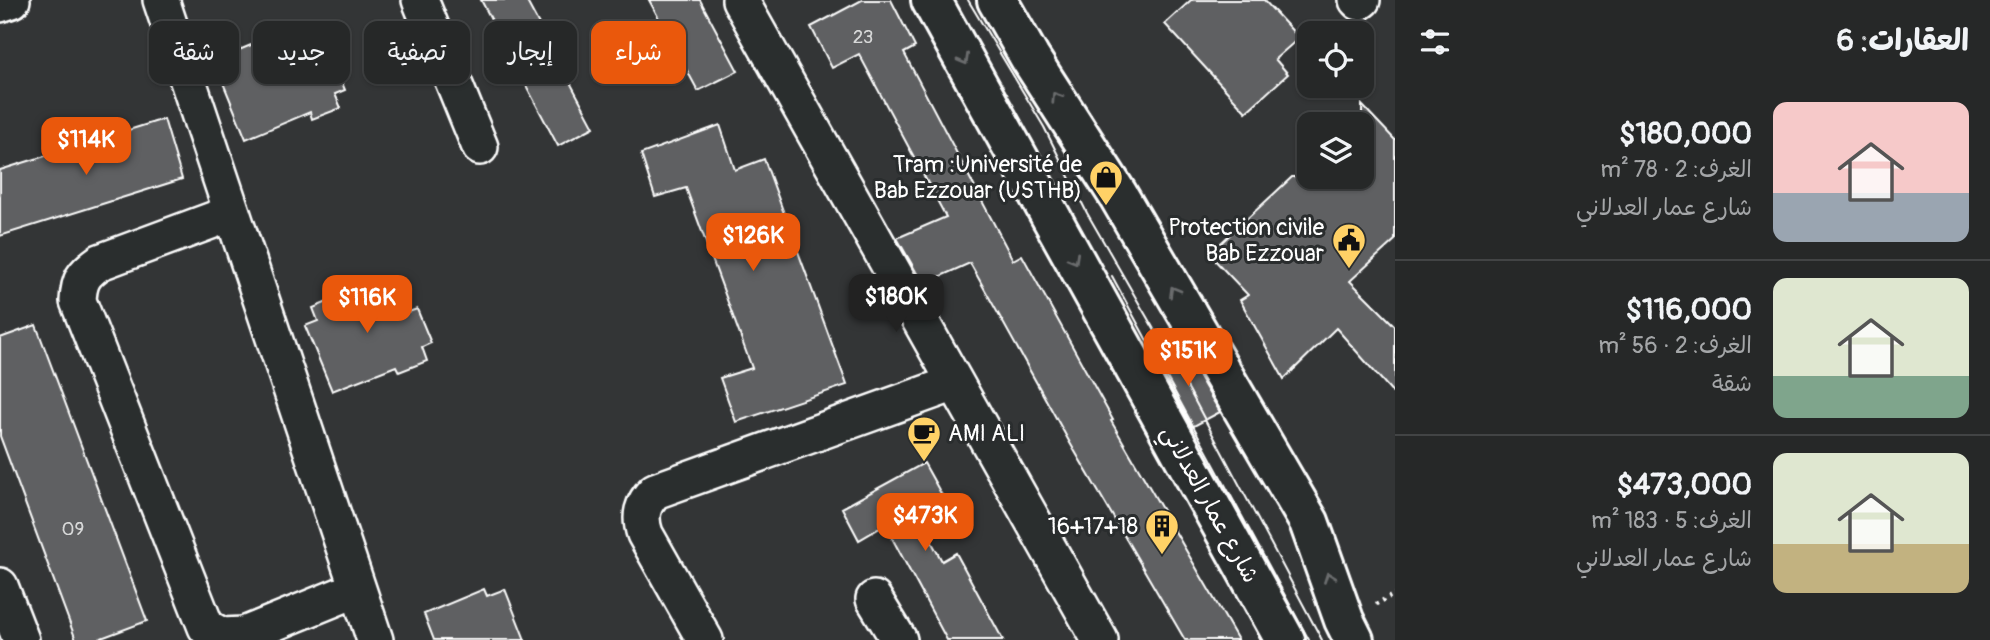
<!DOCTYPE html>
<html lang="ar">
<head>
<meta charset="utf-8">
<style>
	body { margin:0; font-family:Pangolin,"Playpen Sans Arabic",sans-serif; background:#2e3030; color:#f1f3f6; direction:rtl; height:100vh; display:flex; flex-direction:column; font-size:26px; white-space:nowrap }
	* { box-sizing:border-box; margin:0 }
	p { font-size:23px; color:#a4a6a8 }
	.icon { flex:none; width:38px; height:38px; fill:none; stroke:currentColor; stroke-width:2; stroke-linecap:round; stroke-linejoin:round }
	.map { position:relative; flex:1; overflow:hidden; direction:ltr }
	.drawer { display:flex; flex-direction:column; background:#262828; width:595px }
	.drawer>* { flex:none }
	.top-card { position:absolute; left:21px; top:21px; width:665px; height:63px; direction:rtl; display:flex; gap:14px }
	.tools { position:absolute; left:1297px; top:21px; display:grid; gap:14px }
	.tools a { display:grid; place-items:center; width:77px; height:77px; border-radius:14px; background:#262828; box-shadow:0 2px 5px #0004,0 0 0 2px #424445; font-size:35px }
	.price { position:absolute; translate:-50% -60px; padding:0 16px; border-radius:14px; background:#ea580c; color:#fff; font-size:23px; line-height:46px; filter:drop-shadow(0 2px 4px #0008) }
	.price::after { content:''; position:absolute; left:50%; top:42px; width:21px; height:16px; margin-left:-10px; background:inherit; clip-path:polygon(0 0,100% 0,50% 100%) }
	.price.on { background:#222; color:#fff }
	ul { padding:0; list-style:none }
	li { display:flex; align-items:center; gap:21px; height:175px; padding:0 21px }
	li+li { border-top:2px solid #424445 }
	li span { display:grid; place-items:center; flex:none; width:196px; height:140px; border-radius:14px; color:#555 }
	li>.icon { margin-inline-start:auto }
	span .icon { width:84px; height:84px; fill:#fffc; stroke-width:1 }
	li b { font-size:30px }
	h2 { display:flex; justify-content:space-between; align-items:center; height:84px; padding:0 21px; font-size:30px }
	.tag { padding:0 24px; border-radius:14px; background:#262828; box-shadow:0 2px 5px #0004,0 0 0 2px #424445; font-size:24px; line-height:63px }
	.tag.on { background:#ea580c; color:#fff }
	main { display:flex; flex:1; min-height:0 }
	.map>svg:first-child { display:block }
	.building { fill:#5f6162; stroke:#fff; stroke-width:2 }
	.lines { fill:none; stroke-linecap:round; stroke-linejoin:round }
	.minor-casing { stroke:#fff; stroke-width:40 }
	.major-casing { stroke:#fff; stroke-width:44 }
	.path { stroke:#fff; stroke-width:4.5; stroke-dasharray:2 5; stroke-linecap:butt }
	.minor { stroke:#2a2d2e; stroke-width:35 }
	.major { stroke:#2a2d2e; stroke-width:38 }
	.tram { stroke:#fff; stroke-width:2 }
	.oneway { stroke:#6a6c6d }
	.labels { text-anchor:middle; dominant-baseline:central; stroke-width:6; stroke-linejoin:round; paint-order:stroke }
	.number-label { font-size:19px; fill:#d7d8d8 }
	.poi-label { font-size:23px; fill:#fff; stroke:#2a2d2e; text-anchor:end }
	.street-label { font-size:23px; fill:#fff; stroke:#2a2d2e }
</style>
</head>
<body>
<main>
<section class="drawer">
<h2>العقارات: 6<svg class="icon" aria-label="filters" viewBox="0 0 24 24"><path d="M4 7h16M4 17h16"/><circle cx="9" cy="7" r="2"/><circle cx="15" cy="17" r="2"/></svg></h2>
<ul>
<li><span style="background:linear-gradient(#f6c9c9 65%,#9aa5b1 0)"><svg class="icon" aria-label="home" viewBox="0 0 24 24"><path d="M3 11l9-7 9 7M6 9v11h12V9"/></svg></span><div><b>$180,000</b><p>الغرف: 2 · 78 m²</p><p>شارع عمار العدلاني</p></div></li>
<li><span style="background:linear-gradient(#dfe7d0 70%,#7fa58c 0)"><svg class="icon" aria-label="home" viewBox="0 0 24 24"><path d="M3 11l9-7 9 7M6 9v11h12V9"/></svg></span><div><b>$116,000</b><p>الغرف: 2 · 56 m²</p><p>شقة</p></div></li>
<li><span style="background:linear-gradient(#dfe7d0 65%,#c2b280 0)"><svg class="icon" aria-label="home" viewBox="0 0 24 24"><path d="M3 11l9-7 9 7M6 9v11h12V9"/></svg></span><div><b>$473,000</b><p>الغرف: 5 · 183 m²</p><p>شارع عمار العدلاني</p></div></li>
</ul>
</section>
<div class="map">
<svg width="1395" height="640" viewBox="0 0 1395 640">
	<rect width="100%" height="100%" fill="#333536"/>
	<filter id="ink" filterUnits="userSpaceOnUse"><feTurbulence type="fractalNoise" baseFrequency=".0143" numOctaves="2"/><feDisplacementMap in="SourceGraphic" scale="14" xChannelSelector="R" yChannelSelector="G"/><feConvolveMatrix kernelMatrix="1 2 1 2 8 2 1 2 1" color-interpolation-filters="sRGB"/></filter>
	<g filter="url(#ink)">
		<path class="building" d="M481,0H526L594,127L558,146Z
			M649,0H700L738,71L698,91Z
			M862,0H891L915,47L904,53L1013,260L1022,255L1113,420L1111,421L1238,640H1185L1070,443L970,263L923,284L897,238L946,217L859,54L832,68L811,27Z
			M1191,0H1264L1299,38L1275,59L1288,74L1246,112L1165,24Z
			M287,30L290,37L307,30L320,60L331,56L345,90L335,94L341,108L312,119L310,112L246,139L219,73L232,68L227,55Z
			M1362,105L1395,140V240L1350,281L1395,326V395L1336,328L1284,379L1240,300L1248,295L1209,254L1292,177H1362Z
			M164,119L182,179L0,236V170Z
			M720,125L735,170L764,159L847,385L736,422L720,378L752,368L686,188L655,197L641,154Z
			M373,283L376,290L394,283L406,313L417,309L431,343L422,347L427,361L399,372L396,366L332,391L305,326L318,321L313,308Z
			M36,325L147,621L96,640H76L0,436V338Z
			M1182,348L1220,412L1192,427L1156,362Z
			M924,463L944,499L917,515L942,561L956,553L1003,640H947L885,525L859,540L842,508Z
			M484,589L487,596L505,589L525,640H434L424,614Z"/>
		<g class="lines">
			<g class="minor-casing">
				<path id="minor" d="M161,0L375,640
					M420,0L480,147
					M740,0L1100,640
					M1357,0L1359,2L1362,0
					M0,4L12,0
					M232,213L100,262C83,274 79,280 78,301L206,627L222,636L244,635L357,589
					M0,586L21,640
					M874,599L899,640
					M705,640L645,534C639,516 642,504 655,491L955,383"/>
			</g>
			<g class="major-casing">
				<path id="major" d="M931,0L1285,640
					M997,0L1030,58L1118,195L1309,522L1344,620L1354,640"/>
			</g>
			<path class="path" d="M1376,604L1395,594"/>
			<use href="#minor" class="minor"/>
			<use href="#major" class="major"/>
			<path class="tram" d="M968,0L1044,127L1087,213L1189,390L1322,640
				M1112,276L1309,640"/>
		</g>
		<defs><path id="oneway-chevron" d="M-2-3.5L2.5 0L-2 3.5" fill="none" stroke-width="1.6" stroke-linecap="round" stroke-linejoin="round" transform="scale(1.75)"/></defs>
		<g class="oneway">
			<use href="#oneway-chevron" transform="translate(964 60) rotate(61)"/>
			<use href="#oneway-chevron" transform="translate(1056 97) rotate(-123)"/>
			<use href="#oneway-chevron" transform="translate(1074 259) rotate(61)"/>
			<use href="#oneway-chevron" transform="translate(1174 291) rotate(-120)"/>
			<use href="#oneway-chevron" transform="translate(1329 577) rotate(-110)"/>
		</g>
	</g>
	<defs>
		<g id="shop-pin" transform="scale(1.75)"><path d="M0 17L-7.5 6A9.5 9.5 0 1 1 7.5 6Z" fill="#ffd166" stroke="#2a2d2e"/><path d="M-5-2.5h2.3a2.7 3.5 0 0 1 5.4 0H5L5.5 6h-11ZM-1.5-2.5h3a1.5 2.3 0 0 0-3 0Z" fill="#111"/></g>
		<g id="civic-pin" transform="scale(1.75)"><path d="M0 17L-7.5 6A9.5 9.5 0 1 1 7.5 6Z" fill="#ffd166" stroke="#2a2d2e"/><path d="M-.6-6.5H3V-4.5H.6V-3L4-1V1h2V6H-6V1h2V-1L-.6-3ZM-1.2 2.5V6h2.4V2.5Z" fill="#111"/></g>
		<g id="cafe-pin" transform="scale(1.75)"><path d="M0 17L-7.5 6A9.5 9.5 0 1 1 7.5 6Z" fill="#ffd166" stroke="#2a2d2e"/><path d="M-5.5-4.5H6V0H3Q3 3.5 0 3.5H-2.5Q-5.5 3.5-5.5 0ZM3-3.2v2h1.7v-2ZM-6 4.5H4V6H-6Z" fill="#111"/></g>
		<g id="building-pin" transform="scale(1.75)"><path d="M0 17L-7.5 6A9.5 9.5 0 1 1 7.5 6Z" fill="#ffd166" stroke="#2a2d2e"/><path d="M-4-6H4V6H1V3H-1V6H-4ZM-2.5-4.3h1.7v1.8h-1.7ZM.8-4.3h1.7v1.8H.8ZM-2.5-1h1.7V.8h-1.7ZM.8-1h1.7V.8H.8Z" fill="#111"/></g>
	</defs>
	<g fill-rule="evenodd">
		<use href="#shop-pin" x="1106" y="177"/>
		<use href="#civic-pin" x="1349" y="240"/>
		<use href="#cafe-pin" x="924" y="433"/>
		<use href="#building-pin" x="1162" y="526"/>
	</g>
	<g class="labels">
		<g class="number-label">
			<text x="863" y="37">23</text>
			<text x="73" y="529">09</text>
		</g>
		<g class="poi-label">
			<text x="1082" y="164">Tram :Université de<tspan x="1082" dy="26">Bab Ezzouar (USTHB)</tspan></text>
			<text x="1324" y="227">Protection civile<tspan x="1324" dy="26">Bab Ezzouar</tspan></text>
			<text x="948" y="433" text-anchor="start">AMI ALI</text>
			<text x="1138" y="526">16+17+18</text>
		</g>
		<g class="street-label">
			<text transform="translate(1210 504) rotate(61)">شارع عمار العدلاني</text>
		</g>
	</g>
</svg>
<div class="tools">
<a><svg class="icon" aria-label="locate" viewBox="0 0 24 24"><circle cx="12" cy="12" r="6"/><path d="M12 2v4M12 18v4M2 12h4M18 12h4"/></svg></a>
<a><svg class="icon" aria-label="layers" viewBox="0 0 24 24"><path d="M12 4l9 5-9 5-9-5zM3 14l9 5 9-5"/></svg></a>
</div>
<b class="price" style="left:86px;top:177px">$114K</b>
<b class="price" style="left:753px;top:273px">$126K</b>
<b class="price on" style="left:896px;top:334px">$180K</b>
<b class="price" style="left:367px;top:335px">$116K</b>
<b class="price" style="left:1188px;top:388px">$151K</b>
<b class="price" style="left:925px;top:553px">$473K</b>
<div class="top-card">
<a class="tag on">شراء</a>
<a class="tag">إيجار</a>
<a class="tag">تصفية</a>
<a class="tag">جديد</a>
<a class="tag">شقة</a>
</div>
</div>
</main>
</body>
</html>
